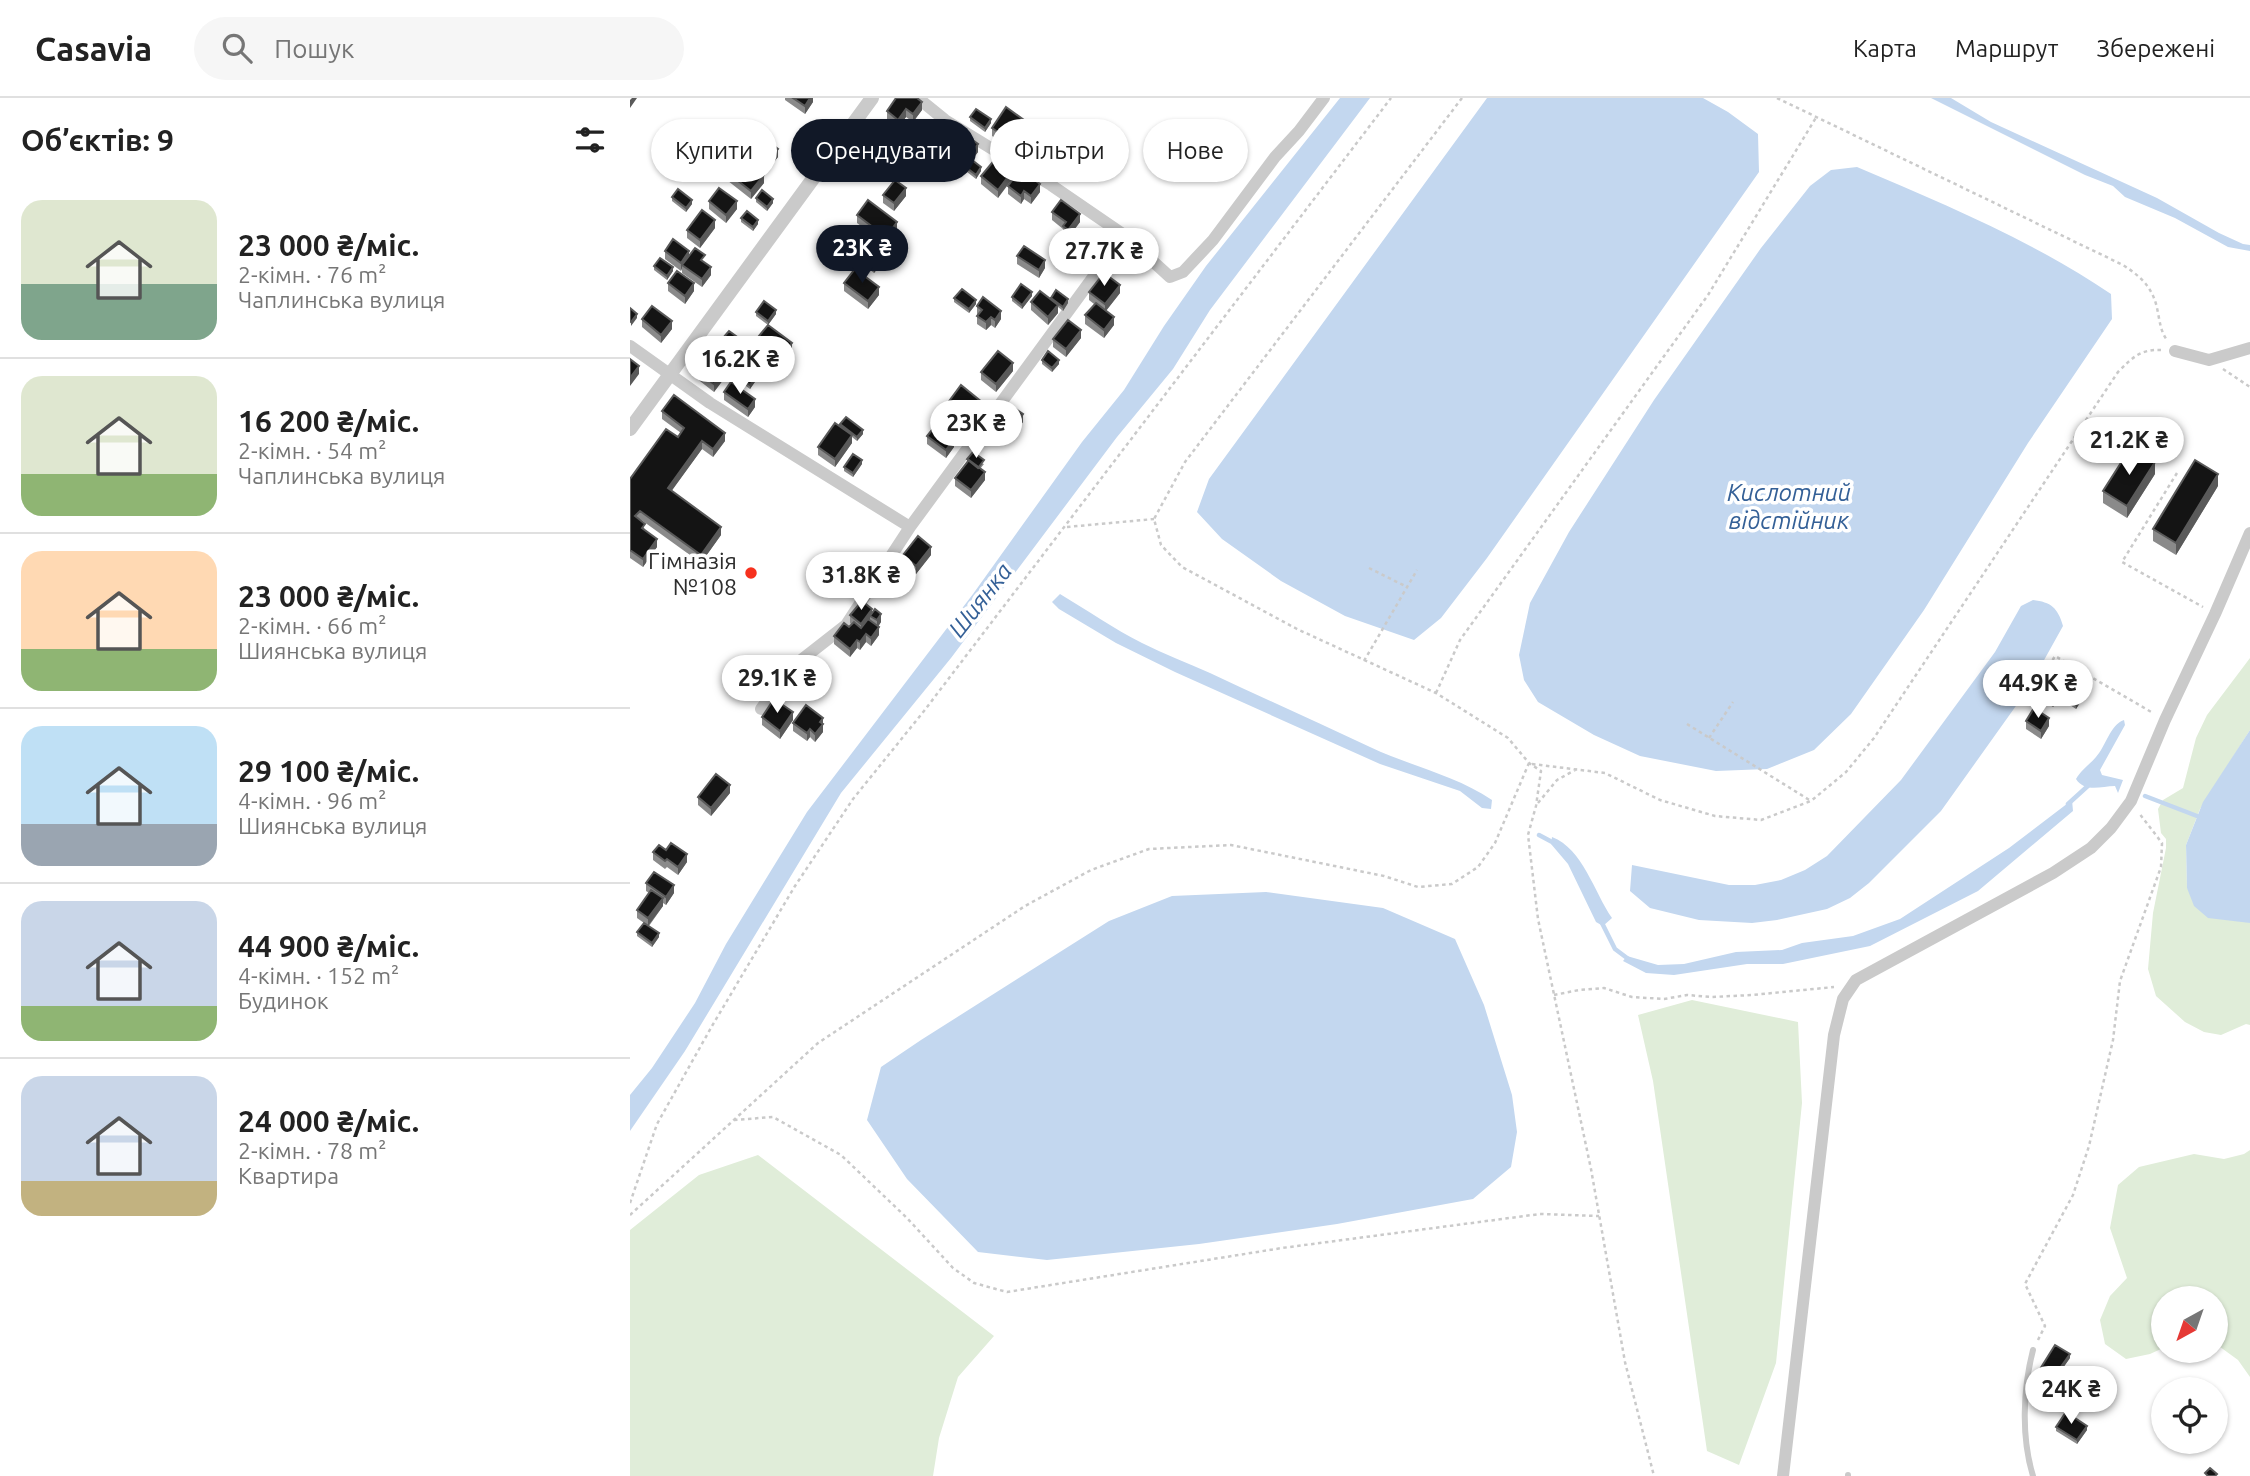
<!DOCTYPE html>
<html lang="uk">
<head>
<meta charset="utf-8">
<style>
	body { margin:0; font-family:Ubuntu,sans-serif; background:#f6f6f6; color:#222; height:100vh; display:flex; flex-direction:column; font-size:26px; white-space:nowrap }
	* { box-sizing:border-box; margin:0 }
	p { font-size:23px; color:#767676 }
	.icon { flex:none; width:38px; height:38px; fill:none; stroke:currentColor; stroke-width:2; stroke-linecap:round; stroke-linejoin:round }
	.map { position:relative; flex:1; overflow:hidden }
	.sheet { display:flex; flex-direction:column; background:#fff; width:630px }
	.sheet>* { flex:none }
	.hud { position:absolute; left:21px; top:21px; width:665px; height:63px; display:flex; gap:14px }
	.needle { width:46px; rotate:220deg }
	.fabs { position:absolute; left:1521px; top:1188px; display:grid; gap:14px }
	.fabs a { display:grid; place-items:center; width:77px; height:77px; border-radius:50%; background:#fff; box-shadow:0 2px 5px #0004; font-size:35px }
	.price { position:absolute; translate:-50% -60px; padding:0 16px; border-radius:24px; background:#fff; color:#222; font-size:23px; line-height:46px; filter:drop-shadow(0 2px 4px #0008) }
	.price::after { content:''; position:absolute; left:50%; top:42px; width:21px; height:16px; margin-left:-10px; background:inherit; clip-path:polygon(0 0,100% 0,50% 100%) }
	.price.selected { background:#111827; color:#fff }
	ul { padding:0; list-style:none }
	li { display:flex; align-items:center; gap:21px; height:175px; padding:0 21px }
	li+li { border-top:2px solid #e0e0e0 }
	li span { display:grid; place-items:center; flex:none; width:196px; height:140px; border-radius:21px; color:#555 }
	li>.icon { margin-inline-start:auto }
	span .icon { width:84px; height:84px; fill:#fffc; stroke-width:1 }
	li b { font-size:30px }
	h2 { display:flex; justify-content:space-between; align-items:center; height:84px; padding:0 21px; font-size:30px }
	.chip { padding:0 24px; border-radius:32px; background:#fff; box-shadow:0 2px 5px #0004; font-size:24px; line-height:63px }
	.chip.selected { background:#111827; color:#fff }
	header { display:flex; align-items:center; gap:42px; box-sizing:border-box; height:98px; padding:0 35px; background:#fff; border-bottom:2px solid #e0e0e0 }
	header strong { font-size:33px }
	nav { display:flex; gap:38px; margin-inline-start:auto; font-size:24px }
	.search { width:490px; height:63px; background:#f6f6f6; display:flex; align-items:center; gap:18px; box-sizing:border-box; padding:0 24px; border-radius:38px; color:#767676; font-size:26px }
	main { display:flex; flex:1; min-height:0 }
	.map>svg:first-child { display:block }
	.green { fill:#e0edd9 }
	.water { fill:#c3d7ef }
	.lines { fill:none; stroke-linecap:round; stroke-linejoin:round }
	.stream { stroke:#c3d7ef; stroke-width:4.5 }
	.path { stroke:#cacaca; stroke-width:2.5; stroke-dasharray:3.5 3.5; stroke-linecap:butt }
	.service { stroke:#cacaca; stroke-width:6 }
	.minor { stroke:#cacaca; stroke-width:12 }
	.tertiary { stroke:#cacaca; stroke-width:14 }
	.wall { fill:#8a8a8a }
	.shaded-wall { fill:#5a5a5a }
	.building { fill:#141414; stroke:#5a5a5a; stroke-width:2 }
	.poi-dot { fill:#f6311e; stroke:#fff; stroke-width:2.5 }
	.labels { text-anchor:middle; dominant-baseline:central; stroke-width:7; stroke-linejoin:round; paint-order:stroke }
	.poi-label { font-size:23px; fill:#2d2d2d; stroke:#fff; text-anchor:end }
	.water-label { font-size:24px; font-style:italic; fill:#346097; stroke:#fff }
</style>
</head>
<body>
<header>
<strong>Casavia</strong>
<div class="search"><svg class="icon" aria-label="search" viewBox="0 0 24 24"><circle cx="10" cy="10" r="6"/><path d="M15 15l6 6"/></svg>Пошук</div>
<nav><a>Карта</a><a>Маршрут</a><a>Збережені</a></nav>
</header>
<main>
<section class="sheet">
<h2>Об’єктів: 9<svg class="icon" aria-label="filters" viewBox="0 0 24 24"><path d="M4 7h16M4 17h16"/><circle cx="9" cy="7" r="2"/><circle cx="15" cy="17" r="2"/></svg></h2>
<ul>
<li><span style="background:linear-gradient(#dfe7d0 60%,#7fa58c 0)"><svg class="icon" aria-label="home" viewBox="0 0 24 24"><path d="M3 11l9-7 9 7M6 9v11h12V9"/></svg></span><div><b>23 000 ₴/міс.</b><p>2-кімн. · 76 m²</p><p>Чаплинська вулиця</p></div></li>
<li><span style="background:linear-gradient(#dfe7d0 70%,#8fb573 0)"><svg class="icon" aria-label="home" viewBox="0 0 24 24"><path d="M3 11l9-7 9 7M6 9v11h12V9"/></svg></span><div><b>16 200 ₴/міс.</b><p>2-кімн. · 54 m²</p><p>Чаплинська вулиця</p></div></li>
<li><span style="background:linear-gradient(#ffd9b3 70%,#8fb573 0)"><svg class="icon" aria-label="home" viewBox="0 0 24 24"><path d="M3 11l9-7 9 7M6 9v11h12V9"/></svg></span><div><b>23 000 ₴/міс.</b><p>2-кімн. · 66 m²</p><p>Шиянська вулиця</p></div></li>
<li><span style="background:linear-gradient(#bfe0f5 70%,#9aa5b1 0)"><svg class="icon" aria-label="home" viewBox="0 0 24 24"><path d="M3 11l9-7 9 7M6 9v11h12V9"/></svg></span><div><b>29 100 ₴/міс.</b><p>4-кімн. · 96 m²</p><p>Шиянська вулиця</p></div></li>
<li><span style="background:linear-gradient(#c9d6e8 75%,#8fb573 0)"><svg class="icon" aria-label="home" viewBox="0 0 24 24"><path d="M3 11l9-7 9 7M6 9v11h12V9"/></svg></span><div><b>44 900 ₴/міс.</b><p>4-кімн. · 152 m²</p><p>Будинок</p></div></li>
<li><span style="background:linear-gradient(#c9d6e8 75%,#c2b280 0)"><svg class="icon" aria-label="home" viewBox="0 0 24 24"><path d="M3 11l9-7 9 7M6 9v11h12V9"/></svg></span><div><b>24 000 ₴/міс.</b><p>2-кімн. · 78 m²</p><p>Квартира</p></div></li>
</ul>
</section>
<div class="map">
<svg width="1620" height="1378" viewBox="0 0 1620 1378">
	<rect width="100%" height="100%" fill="#fff"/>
	<path class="green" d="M1620,560V632L1570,711L1556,747L1557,790L1620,825V927L1616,926L1591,937L1574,934L1555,924L1526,898L1518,871L1523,815L1536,750V741L1531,735L1528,711L1533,702L1553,690L1566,640L1577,617Z
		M1062,902L1168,924L1172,1005L1146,1265L1109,1367L1077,1353L1023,983L1008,917Z
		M1620,1052V1279L1608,1262L1586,1246V1200H1533V1250L1520,1256L1496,1261L1475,1246L1470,1222L1480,1198L1497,1180L1480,1130L1488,1087L1509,1069L1564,1056L1594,1061L1614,1056Z
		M128,1057L364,1238L328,1279L309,1340L303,1378H0V1132L69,1077Z"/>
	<path class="water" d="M710,0H740L580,212L543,271L487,339L321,560L211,695L55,953L0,1033V997L22,970L65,905L96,846L177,714L343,496L452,344L494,292L534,228L576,168Z
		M857,0H1073L1098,14L1128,36L1129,74L857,460L811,520L784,542L715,518L651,483L592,441L567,414L579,381Z
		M1301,0H1321L1361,24L1527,100L1589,135L1613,146L1620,147V153L1598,149L1545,120L1495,99L1483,88L1455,77Z
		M1227,69C1314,106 1403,143 1481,196L1482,221L1398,345L1294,512L1221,616L1184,652L1137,671L1086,673L1010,658L964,637L908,604L894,582L889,557L900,505L939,434L1024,302L1131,150L1180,88L1201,72Z
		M430,496C457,512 484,531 512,545C534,556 558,565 580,575C633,600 687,624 740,649C780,668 825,677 862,702L861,711L852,710L830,693L750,666L545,574L486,545L429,511L422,504Z
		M1403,502C1421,504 1428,510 1433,528L1398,591L1311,713L1239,785L1220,800L1197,811L1147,822L1122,825L1069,822L1020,810L1000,793L1002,767L1099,787H1125L1151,782L1175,772L1197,758L1271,682L1365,554L1391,508Z
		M1494,622L1495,627L1470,672L1472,677L1493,682L1488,695L1485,688C1471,688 1455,695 1446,681C1451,672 1459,667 1466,659C1476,648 1480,627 1494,622Z
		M1620,632V825L1578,820L1564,808L1557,790L1556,747L1573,704Z
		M1442,702L1443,713L1348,793L1240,848L1153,866H1117L1044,877L1016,875L993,863L997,858L1028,867L1054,866L1106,854L1152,852L1172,845L1223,838L1270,821L1379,750Z
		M922,739C953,751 964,794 982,820L973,828L966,824L938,766L921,746Z
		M636,794L753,810L825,841L854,907L882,997L887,1034L881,1069L843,1101L707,1126L569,1146L417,1162L348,1154L277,1081L237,1022L251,969L291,942L479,823L542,798Z"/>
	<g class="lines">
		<path class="stream" d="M1515,698L1567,718
			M1438,706L1460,686
			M909,737L924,745
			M971,823L985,851L1001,863"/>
		<path class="path" d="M832,0L555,364L524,421L531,447L552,469L667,531L806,595L878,640L899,665L911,673L906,708L898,737L908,821L961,1071L995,1264L1024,1378
			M1147,0L1493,167C1513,180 1524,191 1528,215C1530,225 1531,234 1537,242
			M1593,271L1620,289
			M1547,375L1492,464L1573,509
			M437,429L524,421
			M739,470L777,489
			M734,563L787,472
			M806,595L830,542L1078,197L1187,18
			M1401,598L1425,558L1523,615
			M1057,626L1181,703
			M1079,640L1103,604
			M902,666L975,675L1030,702L1085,718L1131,722L1181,703L1216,674L1244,640L1488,274C1502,260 1510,251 1531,252
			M908,705L927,682L947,671
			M924,897L949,892L974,890L1002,899L1034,901L1057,897L1082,899L1122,897L1204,889
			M104,1022L143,1019L211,1057L277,1120L323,1170L344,1185L377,1194L652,1150L910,1116L969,1118
			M0,1105L27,1026L82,928L165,788L223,701L294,613L761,0
			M0,1117L188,945L395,808L461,772L519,751L601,747L754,778L788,789L822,786L848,769L865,745L899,665
			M1408,1242L1415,1228L1395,1186L1443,1097L1459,1048L1483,942L1490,883L1531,769L1532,745L1509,715"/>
		<path class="service" d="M1218,1378V1377
			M1403,1378C1391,1339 1393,1291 1403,1252"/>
		<path class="minor" d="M288,0L315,22L421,87L494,137
			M0,248L80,305L280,429
			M1545,253L1579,262L1620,250
			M131,611L161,570L216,527L280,429L494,137L540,179L553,174L583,142L645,59L669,33L694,0
			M1153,1378L1204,937L1213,901L1226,882L1423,775L1461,750L1481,730L1501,703L1535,622L1585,516L1620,435"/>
		<path class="tertiary" d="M0,331L242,0"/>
	</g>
	<path class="wall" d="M155,0H183V4L175,16L155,2Z
		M266,0L292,12L283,24L276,19L268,30L257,21V13Z
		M340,19L361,25L355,34L340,23Z
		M362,30H394L380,50L362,38Z
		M87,44L105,47L99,56L134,85L121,101L93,79V74L88,71V63L95,54L87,48Z
		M249,44L275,52L266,64L249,52Z
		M404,46L434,53L425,67L404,54Z
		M121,51L148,59L138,71L121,59Z
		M348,54L332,75L314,63V55Z
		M337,70L351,73L346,81L337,74Z
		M383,72L368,100L351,86V78Z
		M378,88L410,94L401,106L394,101L391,106L378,96Z
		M253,97L276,98L264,113L253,105Z
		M42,99L62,106L56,114L42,103Z
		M126,100L143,105L137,113L126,104Z
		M79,103L107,111L96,125L79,111Z
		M422,114L450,124L438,140L433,136V131L422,122Z
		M227,117L267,132L265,136L275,151L265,165L253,157V149L255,146L227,125Z
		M111,120L128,126L123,133L111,124Z
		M85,130L70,150L57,140V132Z
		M224,150L252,165L244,175L224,158Z
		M35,153L59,158L75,165L81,177L72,189L52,175V170L51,173L35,161Z
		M387,158L415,170L409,180L387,166Z
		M24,168L43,173L37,182L24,172Z
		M38,185L64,193L55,206L38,193Z
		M214,185L249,197L238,211L214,193Z
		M459,194L490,195L476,213L484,227L474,240L455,226V217L464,206L459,202Z
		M402,198L392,211L382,203V199Z
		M324,200L346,206L339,215L324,204Z
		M421,200L438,205L433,213L428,209V215L418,227L401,212V204L421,201Z
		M347,208L371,221L365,230L361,227L356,232L347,226Z
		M126,214L146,216L138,227L126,218Z
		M12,221L42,231L31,245L12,229Z
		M451,240L436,259L423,249V241Z
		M124,244L162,253L148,270L124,252Z
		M110,246L120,254L108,270L100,264V262L97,265L86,256V248Z
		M412,262L429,266L422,274L412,266Z
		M66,272L96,278L84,294L66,280Z
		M383,273L366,294L351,282V274Z
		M108,278L127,281L120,291L108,282Z
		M94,294L125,309L118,319L94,302Z
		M317,306L353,313L339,331L317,314Z
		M32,313L95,343L83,359L72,351L41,393L91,437L71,465L10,421L15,432L27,449L13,469L0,460V381L48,339L51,335L32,321Z
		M366,321L393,324L382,340L366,329Z
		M210,326L233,336L227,343L222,339V345L205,369L188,357V349L210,329Z
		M297,338L324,349L316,360L297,346Z
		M337,361L354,366L350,371L355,382L341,400L325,388V380L337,365Z
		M232,366L223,379L214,373V369Z
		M1525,376L1497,420L1473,405V393Z
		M1588,388L1546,457L1523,443V431Z
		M273,457H301L286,476L273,465Z
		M242,514L251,524L248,529L249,537L241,548L236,544L230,552L227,550L220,559L204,546V538L219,529L222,527L220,525V517Z
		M1440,583L1423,609L1412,602V594Z
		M1453,600L1446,611L1437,605V601Z
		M132,619L163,622L150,641L132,627Z
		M193,620V634L185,644L180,639L177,643L163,633V625Z
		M1396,623L1419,628L1411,641L1396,631Z
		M100,695L81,718L68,707V699Z
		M36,752L57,764L48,777L37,769L35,771L23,762V754Z
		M16,785L44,795L36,807L33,805V808L19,828L29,839L22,849L7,838V834L14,825L7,820V812L19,795L16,793Z
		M1440,1260L1420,1288L1407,1280V1276Z
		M1426,1329L1457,1332L1447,1346L1426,1333Z"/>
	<path class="shaded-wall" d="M2,0H7L0,10V2Z
		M180,0H183V4L175,16V8Z
		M292,4V12L283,24V16Z
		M276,11V19L268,30V22Z
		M361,21V25L355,34V30Z
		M394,22V30L380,50V42Z
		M105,43V47L99,56V52Z
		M275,44V52L266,64V56Z
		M434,45V53L425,67V59Z
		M348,46V54L332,75V67Z
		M148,51V59L138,71V63Z
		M351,69V73L346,81V77Z
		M383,72V80L368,100V92Z
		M134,77V85L121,101V93Z
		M410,86V94L401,106V98Z
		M276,90V98L264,113V105Z
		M394,93V101L391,106V98Z
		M143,101V105L137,113V109Z
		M62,102V106L56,114V110Z
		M107,103V111L96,125V117Z
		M450,116V124L438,140V132Z
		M85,122V130L70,150V142Z
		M128,122V126L123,133V129Z
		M267,124V132L256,147V139Z
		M275,143V151L265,165V157Z
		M59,153V161L52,167V170L51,173V165Z
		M252,157V165L244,175V167Z
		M415,162V170L409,180V172Z
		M43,169V173L37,182V178Z
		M81,169V177L72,189V181Z
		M64,185V193L55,206V198Z
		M490,187V195L475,214V206Z
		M249,189V197L238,211V203Z
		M402,194V198L392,211V207Z
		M438,201V205L433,213V209Z
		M346,202V206L339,215V211Z
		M428,207V215L418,227V219Z
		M146,212V216L138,227V223Z
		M371,213V221L365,230V222Z
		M7,216V220L1,228V224Z
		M361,219V227L356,232V224Z
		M484,219V227L474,240V232Z
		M42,223V231L31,245V237Z
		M451,232V240L436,259V251Z
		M110,241V249L100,260V262L97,265V257Z
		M162,245V253L148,270V262Z
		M120,250V254L108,270V266Z
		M429,262V266L422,274V270Z
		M383,265V273L366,294V286Z
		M9,268V276L0,288V280Z
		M96,270V278L84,294V286Z
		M127,277V281L120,291V287Z
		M125,301V309L118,319V311Z
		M353,305V313L339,331V323Z
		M393,316V324L382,340V332Z
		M233,332V336L227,343V339Z
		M95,335V343L83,359V351Z
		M222,337V345L205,369V361Z
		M324,341V349L316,360V352Z
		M72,343V351L38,398V390Z
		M232,362V366L223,379V375Z
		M1525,364V376L1497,420V408Z
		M355,374V382L341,400V392Z
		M1588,376V388L1546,457V445Z
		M91,429V437L71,465V457Z
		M27,441V449L13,469V461Z
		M301,449V457L286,476V468Z
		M242,511V519L240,518V522L231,534V526Z
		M251,516V524L247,530V522Z
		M249,529V537L241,548V540Z
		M236,536V544L230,552V544Z
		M227,542V550L220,559V551Z
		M1440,575V583L1423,609V601Z
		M1453,596V600L1446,611V607Z
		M163,614V622L150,641V633Z
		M193,620V634L185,644V636L190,624Z
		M1419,620V628L1411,641V633Z
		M180,631V639L177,643V635Z
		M100,687V695L81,718V710Z
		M57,756V764L48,777V769Z
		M44,787V795L36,807V799Z
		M33,800V808L18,828V820Z
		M29,835V839L22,849V845Z
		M1440,1256V1260L1420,1288V1284Z
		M1457,1328V1332L1447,1346V1342Z"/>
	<path class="building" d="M163,0H180L175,8Z
		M266,0H287L292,4L283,16L276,11L268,22L257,13Z
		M376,9L394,22L380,42L362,30Z
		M346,11L361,21L355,30L340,19Z
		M414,31L434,45L425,59L404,46Z
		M259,32L275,44L266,56L249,44Z
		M330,33L348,46L332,67L314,55Z
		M94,35L105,43L99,52L87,44Z
		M131,38L148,51L138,63L121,51Z
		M96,53L112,67L116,62L134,77L121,93L93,71L95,68L88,63Z
		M367,59L383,72L368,92L351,78Z
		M342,62L351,69L346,77L337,70Z
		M390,71L410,86L401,98L394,93L391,98L378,88Z
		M265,82L276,90L264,105L253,97Z
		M89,90L107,103L96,117L79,103Z
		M48,91L62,102L56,110L42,99Z
		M132,92L143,101L137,109L126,100Z
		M238,102L267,124L256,139L227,117Z
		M431,102L450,116L438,132L433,128L436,124L422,114Z
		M72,112L85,122L70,142L57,132Z
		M117,113L128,122L123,129L111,120Z
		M263,135L275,143L265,157L253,149Z
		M43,141L59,153L51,165L35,153Z
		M232,141L252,157L244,167L224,150Z
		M394,148L415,162L409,172L387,158Z
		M65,150L75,157L71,162L81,169L72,181L52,167Z
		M30,160L43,169L37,178L24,168Z
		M225,171L249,189L238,203L214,185Z
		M47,173L64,185L55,198L38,185Z
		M474,175L490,187L475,206L459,194Z
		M391,186L402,194L392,207L382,199Z
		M332,191L346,202L339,211L324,200Z
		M426,192L438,201L433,209L421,200Z
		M410,193L428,207L418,219L401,204Z
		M353,199L371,213L365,222L361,219L356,224L347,218L352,212L347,208Z
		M134,203L146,212L138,223L126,214Z
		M466,205L484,219L474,232L455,217Z
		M22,208L42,223L31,237L12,221Z
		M0,210L7,216L1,224L0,223Z
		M438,222L451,232L436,251L423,241Z
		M138,227L162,245L148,262L124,244Z
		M99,233L110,241L97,257L86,248Z
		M112,244L120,250L108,266L100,260Z
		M368,253L383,265L366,286L351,274Z
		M418,253L429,262L422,270L412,262Z
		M78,256L96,270L84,286L66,272Z
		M0,261L9,268L0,280Z
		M115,268L127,277L120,287L108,278Z
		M101,284L125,301L118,311L94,294Z
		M331,287L353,305L339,323L317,306Z
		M44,297L95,335L83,351L72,343L38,390L91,429L71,457L10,413L5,418L15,426L12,430L27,441L13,461L0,452V381L36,331L48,339L54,330L32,313Z
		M377,305L393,316L382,332L366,321Z
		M216,319L233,332L227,339L210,326Z
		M205,325L222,337L205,361L188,349Z
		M306,327L324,341L316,352L297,338Z
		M1501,349L1525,364L1497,408L1473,393Z
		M343,354L354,362L348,370L337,361Z
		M223,356L232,362L223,375L214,369Z
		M339,362L355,374L341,392L325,380Z
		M1565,362L1588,376L1546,445L1523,431Z
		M288,438L301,449L286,468L273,457Z
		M232,503L242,511L231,526L220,517Z
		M245,511L251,516L247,522L240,518Z
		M238,521L249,529L241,540L236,536L230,544L227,542L220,551L204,538L214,525L219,529L224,524L231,530Z
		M1429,568L1440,575L1423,601L1412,594Z
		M1444,590L1453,596L1446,607L1437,601Z
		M144,601L163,614L150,633L132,619Z
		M176,607L193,620L190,624L193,626L185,636L180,631L177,635L163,625Z
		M1404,610L1419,620L1411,633L1396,623Z
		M86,676L100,687L81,710L68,699Z
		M41,745L57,756L48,769L37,761L35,763L23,754L29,747L36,752Z
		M24,774L44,787L36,799L16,785Z
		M21,792L33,800L18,820L7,812Z
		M14,825L29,835L22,845L7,834Z
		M1425,1247L1440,1256L1420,1284L1407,1276Z
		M1436,1314L1457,1328L1447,1342L1426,1329Z
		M1580,1370L1587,1376L1585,1378H1578L1575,1375Z"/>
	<circle class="poi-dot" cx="121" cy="475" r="7"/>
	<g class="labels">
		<g class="poi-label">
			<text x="107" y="462">Гімназія<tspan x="107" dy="26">№108</tspan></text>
		</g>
		<g class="water-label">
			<text x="1159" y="394">Кислотний<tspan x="1159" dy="28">відстійник</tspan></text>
			<text transform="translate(350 502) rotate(-52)">Шиянка</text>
		</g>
	</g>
</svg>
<div class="fabs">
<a><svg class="needle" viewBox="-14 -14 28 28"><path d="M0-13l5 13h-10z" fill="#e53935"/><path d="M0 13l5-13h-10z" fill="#767676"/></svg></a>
<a><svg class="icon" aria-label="locate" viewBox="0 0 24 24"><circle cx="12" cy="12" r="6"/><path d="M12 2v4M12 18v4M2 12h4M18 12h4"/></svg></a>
</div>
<b class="price selected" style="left:232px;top:187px">23K ₴</b>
<b class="price" style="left:474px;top:190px">27.7K ₴</b>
<b class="price" style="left:110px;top:298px">16.2K ₴</b>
<b class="price" style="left:346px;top:362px">23K ₴</b>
<b class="price" style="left:1499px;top:379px">21.2K ₴</b>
<b class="price" style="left:231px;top:514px">31.8K ₴</b>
<b class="price" style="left:147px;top:617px">29.1K ₴</b>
<b class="price" style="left:1408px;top:622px">44.9K ₴</b>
<b class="price" style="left:1441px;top:1328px">24K ₴</b>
<div class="hud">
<a class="chip">Купити</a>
<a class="chip selected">Орендувати</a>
<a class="chip">Фільтри</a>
<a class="chip">Нове</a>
</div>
</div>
</main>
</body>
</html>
